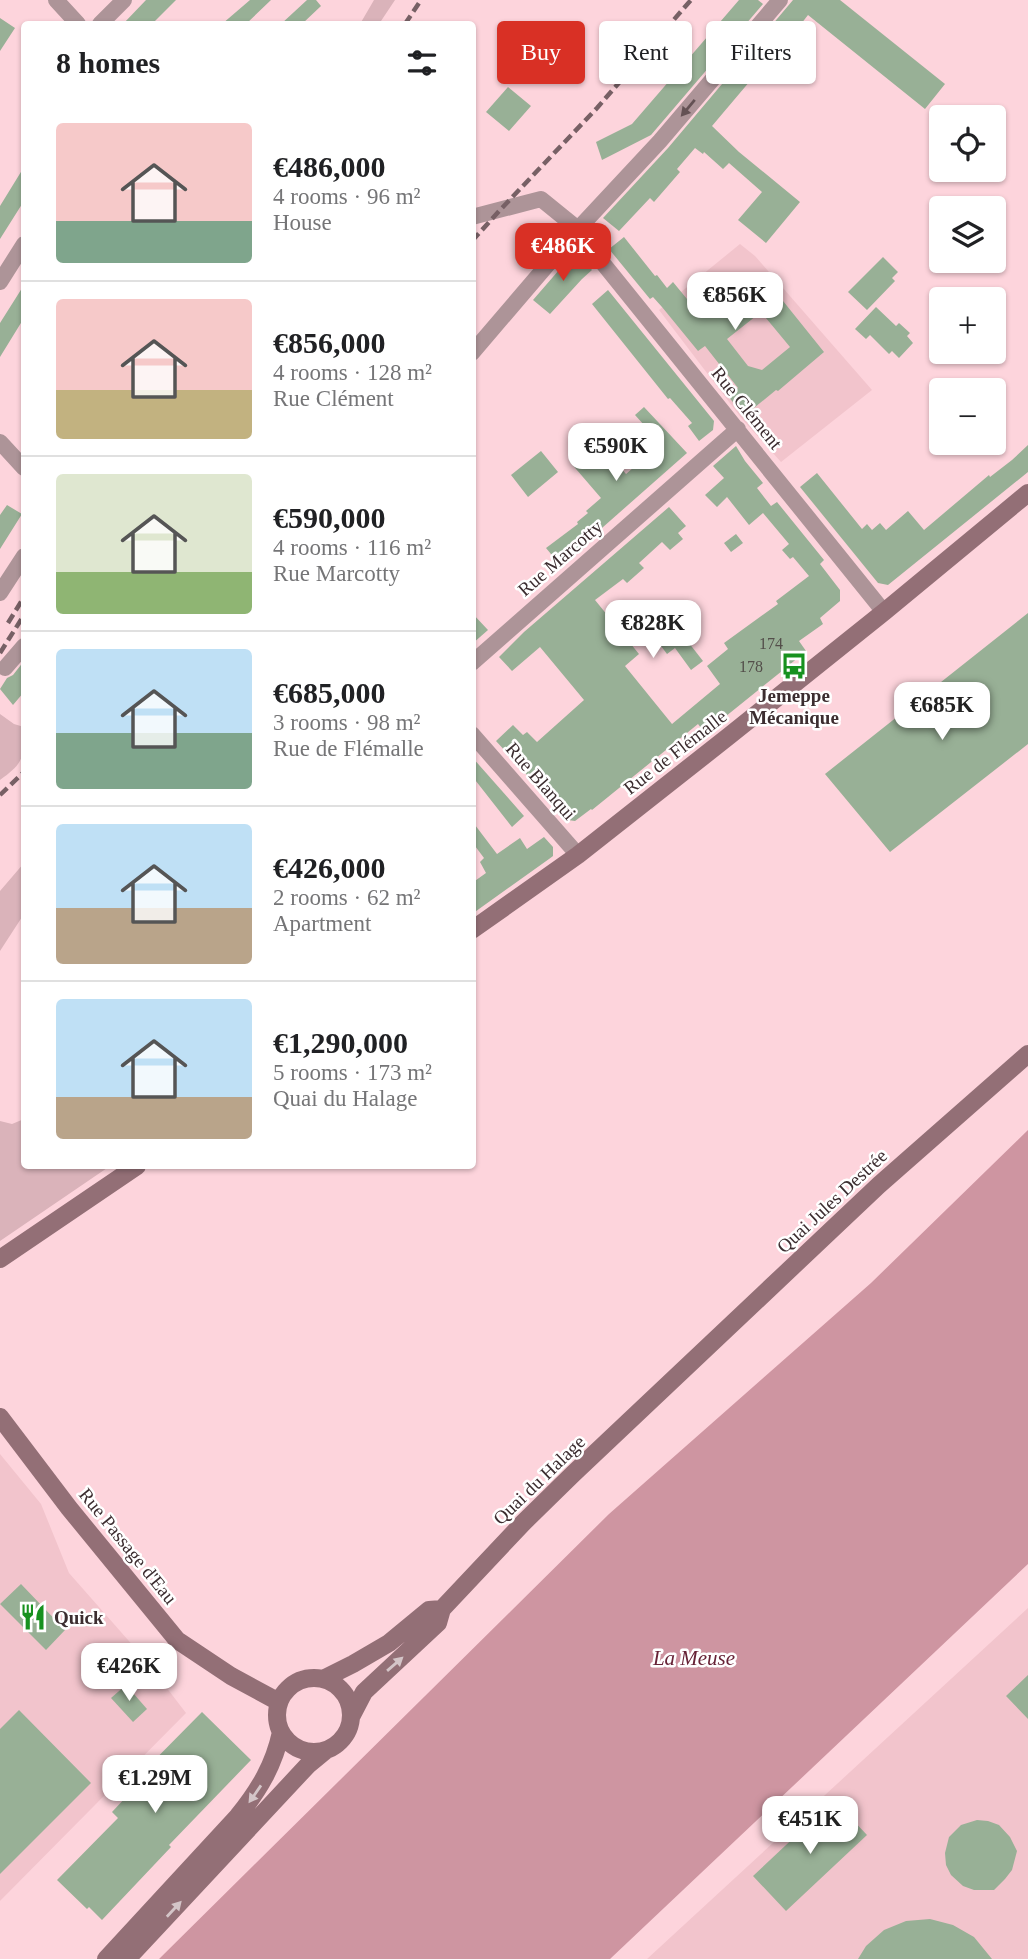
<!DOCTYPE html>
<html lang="en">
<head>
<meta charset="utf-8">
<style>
	body { margin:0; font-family:Georgia,serif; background:#f2f2f2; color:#202124; height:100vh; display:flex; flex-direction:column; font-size:26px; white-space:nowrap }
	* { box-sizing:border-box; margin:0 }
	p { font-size:23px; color:#757577 }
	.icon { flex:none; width:38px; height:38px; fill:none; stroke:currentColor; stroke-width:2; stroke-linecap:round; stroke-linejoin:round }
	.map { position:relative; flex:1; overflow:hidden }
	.details { position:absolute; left:21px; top:21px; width:455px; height:1148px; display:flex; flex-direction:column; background:#fff; border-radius:7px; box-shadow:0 2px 5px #0004 }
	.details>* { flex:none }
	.top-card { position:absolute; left:497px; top:21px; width:425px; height:63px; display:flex; gap:14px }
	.buttons { position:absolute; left:929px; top:105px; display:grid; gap:14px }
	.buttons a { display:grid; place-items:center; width:77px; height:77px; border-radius:7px; background:#fff; box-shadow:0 2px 5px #0004; font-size:35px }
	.price { position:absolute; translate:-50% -60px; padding:0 16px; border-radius:14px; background:#fff; color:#222; font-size:23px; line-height:46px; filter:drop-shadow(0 2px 4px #0008) }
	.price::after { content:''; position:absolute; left:50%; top:42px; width:21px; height:16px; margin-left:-10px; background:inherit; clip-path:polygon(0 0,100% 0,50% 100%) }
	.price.on { background:#d93025; color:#fff }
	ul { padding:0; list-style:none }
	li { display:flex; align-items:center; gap:21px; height:175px; padding:0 35px }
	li+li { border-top:2px solid #e0e0e0 }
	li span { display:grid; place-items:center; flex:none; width:196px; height:140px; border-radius:7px; color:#555 }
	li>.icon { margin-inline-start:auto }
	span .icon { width:84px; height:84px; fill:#fffc; stroke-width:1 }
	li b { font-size:30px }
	h2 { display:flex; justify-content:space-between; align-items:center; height:84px; padding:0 35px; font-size:30px }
	.chip { padding:0 24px; border-radius:7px; background:#fff; box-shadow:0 2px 5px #0004; font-size:24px; line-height:63px }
	.chip.on { background:#d93025; color:#fff }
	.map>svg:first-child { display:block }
	.built { fill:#f2c4cc }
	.green { fill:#dab3ba }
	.water { fill:#ce95a1 }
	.building { fill:#98b096; fill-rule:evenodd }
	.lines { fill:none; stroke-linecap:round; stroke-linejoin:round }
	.street { stroke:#ad9498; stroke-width:16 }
	.secondary { stroke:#936f76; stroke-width:18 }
	.rail { stroke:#776065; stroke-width:4.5; stroke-dasharray:10 5; stroke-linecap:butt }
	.oneway { fill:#645154 }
	.oneway2 { fill:#d4c5c8 }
	.labels { text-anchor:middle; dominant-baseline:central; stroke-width:5; stroke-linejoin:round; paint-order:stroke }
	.number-label { font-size:16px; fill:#534e4a }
	.street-label { font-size:19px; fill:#3c2d30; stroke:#fff }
	.poi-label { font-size:19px; font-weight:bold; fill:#3c2d30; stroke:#fff }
	.water-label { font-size:21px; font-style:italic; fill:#672337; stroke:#fff }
</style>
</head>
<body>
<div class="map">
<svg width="1028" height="1959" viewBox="0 0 1028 1959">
	<rect width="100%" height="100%" fill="#fdd4dc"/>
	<path class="built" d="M740,244L755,256L872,390L781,462L742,419L659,310Z
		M0,1454L41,1504L69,1573L143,1657L186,1713L0,1901Z
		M1028,1608V1959H647Z"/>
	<path class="green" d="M374,0H395L379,24H360Z
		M0,714L14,724L24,727C24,757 25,762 0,780Z
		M24,863V914L0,951V891Z
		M24,1119V1166H110L0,1241V1121L12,1124Z"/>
	<path class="water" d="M1028,1130V1564L610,1959H159L609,1514L871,1283Z"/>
	<path class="building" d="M146,0H176L152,24H123Z
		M250,0H271L246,24H222Z
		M307,0H316L321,6L302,24H281Z
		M739,0H758L763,4L651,135L602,160L596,142L632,124Z
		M793,0H840L945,84L925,109L808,15L794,33L792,32L777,49L712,126L739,152L800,202L766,243L738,220L762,192L729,163L723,169L704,152L703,154L695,148L677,169L680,172L654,202L650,198L619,231L603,218L668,148Z
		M0,18L15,28L0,51Z
		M508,87L531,106L509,131L486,112Z
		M24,167V201L0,239V206Z
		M624,237L655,276L657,275L667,288L673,282L687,299L689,297L700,310L702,309L705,313L728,294L733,300L740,295L741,297L763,280L777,298L779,296L824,352L778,391L776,390L744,416L728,396L738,388L705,346L698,351L662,307L653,297L650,299L609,249ZM761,312L790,347L762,370L748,366L727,339Z
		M572,255H579L592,270L582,279L550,314L533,300Z
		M883,257L898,272L892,278L895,281L867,310L848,292Z
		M24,285V318L0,357V323Z
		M608,290L714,421L713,430L699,441L688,426L692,423L670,398L668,399L592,304Z
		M876,307L896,326L899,323L910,333L907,336L913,343L899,358L892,351L889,354L870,335L866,339L855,329Z
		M644,407L687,453L560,565L546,548L578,524L577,522L588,513L586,511L601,498L570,462L596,439L626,474L649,454L643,447L654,436L635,415Z
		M1028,445V472L888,585L878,583L800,487L817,473L862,529L867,524L872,530L880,523L886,530L908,511L924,530L989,475L990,477L1012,460Z
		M736,446L745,461L763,483L757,488L771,506L777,502L824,560L820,564L840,590V601L820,618L823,624L799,641L806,651L782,671L705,733L698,724L592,810L591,809L575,821L568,820L496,741L513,725L523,735L527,732L537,742L584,700L540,647L512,671L499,657L524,632L669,507L686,526L678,533L683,539L670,550L662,542L639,563L644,568L627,583L623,579L595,600L639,654L625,666L672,724L720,684L707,666L728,649L724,643L778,604L776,601L809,576L793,557L790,559L782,550L789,544L763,513L749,525L727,497L717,507L705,495L724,478L713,466Z
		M541,451L558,472L528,497L511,475Z
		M7,505L22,514L0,549V515Z
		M736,534L743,543L731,552L724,543Z
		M675,602L689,621L678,629L703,661L691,670L675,648L667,654L652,634L654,633L646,623Z
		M472,613L488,630L472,644Z
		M1028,613V744L890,852L825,774Z
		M24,661V692L13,705L0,689L7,678L13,675Z
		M472,757L524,816L512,827L472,776Z
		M472,821L497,854L520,838L527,849L544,837L553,847V856L549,859L472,914V883L486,873L480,862L484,858L472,842Z
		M21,1584L65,1630L46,1650L0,1604Z
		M1028,1675V1719L1006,1696Z
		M126,1685L147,1709L133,1722L111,1698Z
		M19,1710L91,1783L0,1874V1729Z
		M202,1712L251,1760L169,1845L171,1847L102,1920L89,1907L87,1909L57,1880L118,1818L112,1812L127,1796L123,1792Z
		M834,1800L867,1835L786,1911L753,1876Z
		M977,1820L988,1821L999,1825L1010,1837L1017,1851L1012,1870L1005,1879L994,1890H974L963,1886L951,1875L946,1865L945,1853L949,1837L961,1825Z
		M930,1919L953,1925L974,1937L992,1959H858L866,1946L884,1930L906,1921Z"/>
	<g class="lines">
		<path class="street" d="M56,0L78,24
			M100,24L124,0
			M472,217L541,199L578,229L589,246L884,612
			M0,282L24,244
			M472,353L578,229L660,141L780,0
			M0,442L24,468
			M0,593L24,556
			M472,663L738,429
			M5,668L24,646
			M472,734L578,855"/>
		<path class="secondary" d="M472,930L578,855L729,736L884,612L1028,493
			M0,1259L137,1166
			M0,1417L69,1508L177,1640L231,1676L279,1702
			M277 1715a37 37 0 1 1 74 0a37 37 0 1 1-74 0Z
			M323,1679L353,1664L389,1643L429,1610L442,1609
			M352,1715L364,1692L438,1623L442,1609L523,1523L573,1474L879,1185L1028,1054
			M106,1959L238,1816C259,1790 274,1765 281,1732
			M127,1959L308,1765L325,1751"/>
		<path class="rail" d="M405,24L421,0
			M472,241L501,209L597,108L691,0
			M8,623L24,597
			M0,653L24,615
			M0,795L24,772"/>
	</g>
	<defs><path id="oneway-solid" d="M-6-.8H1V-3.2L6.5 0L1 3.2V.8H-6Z" transform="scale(1.75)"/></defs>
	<use class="oneway" href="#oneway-solid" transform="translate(688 108) rotate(130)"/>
	<g class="oneway2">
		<use href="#oneway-solid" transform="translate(395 1664) rotate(-41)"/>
		<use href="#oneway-solid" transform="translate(255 1794) rotate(125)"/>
		<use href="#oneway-solid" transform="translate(174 1909) rotate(-47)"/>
	</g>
	<defs>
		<g id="bus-bare" transform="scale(2.1)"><path d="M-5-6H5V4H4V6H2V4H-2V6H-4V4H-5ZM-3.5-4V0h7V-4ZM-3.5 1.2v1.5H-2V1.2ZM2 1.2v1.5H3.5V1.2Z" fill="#17911f" stroke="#fff" stroke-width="2.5" paint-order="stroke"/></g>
		<g id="restaurant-bare" transform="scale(2.1)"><path d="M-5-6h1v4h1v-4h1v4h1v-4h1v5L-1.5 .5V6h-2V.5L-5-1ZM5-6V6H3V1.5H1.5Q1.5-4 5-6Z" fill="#17911f" stroke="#fff" stroke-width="2.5" paint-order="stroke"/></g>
	</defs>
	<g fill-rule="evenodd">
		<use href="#bus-bare" x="794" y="666"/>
		<use href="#restaurant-bare" x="33" y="1617"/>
	</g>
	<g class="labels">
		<g class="number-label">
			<text x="771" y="643">174</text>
			<text x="751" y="666">178</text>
		</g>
		<g class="street-label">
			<text transform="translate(747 408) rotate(51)">Rue Clément</text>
			<text transform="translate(560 558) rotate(-41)">Rue Marcotty</text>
			<text transform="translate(675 752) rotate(-38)">Rue de Flémalle</text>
			<text transform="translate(541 781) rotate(49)">Rue Blanqui</text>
			<text transform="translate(832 1201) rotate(-43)">Quai Jules Destrée</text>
			<text transform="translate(539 1480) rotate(-44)">Quai du Halage</text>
			<text transform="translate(128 1546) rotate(51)">Rue Passage d'Eau</text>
		</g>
		<g class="poi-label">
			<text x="794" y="695">Jemeppe<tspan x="794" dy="22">Mécanique</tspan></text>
			<text x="54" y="1617" text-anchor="start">Quick</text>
		</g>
		<g class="water-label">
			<text x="694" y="1658">La Meuse</text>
		</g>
	</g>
</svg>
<div class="buttons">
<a><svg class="icon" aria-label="locate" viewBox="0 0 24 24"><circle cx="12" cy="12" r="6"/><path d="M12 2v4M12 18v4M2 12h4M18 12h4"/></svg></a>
<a><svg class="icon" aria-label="layers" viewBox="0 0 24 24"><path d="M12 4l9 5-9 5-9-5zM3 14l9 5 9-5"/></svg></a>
<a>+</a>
<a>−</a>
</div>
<b class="price on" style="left:563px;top:283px">€486K</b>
<b class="price" style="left:735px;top:332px">€856K</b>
<b class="price" style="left:616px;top:483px">€590K</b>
<b class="price" style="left:653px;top:660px">€828K</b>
<b class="price" style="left:942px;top:742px">€685K</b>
<b class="price" style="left:129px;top:1703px">€426K</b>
<b class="price" style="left:155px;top:1815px">€1.29M</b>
<b class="price" style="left:810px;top:1856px">€451K</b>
<div class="top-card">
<a class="chip on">Buy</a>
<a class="chip">Rent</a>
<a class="chip">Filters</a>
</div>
<section class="details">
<h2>8 homes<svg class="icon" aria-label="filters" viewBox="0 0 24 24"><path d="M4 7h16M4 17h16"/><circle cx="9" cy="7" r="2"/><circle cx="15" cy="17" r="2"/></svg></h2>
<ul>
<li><span style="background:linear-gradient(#f6c9c9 70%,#7fa58c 0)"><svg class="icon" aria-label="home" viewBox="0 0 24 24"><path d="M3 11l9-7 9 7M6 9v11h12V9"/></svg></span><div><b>€486,000</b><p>4 rooms · 96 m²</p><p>House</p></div></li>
<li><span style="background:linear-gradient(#f6c9c9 65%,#c2b280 0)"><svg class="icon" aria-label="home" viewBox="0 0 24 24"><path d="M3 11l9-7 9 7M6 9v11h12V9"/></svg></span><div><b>€856,000</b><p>4 rooms · 128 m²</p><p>Rue Clément</p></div></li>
<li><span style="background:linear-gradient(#dfe7d0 70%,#8fb573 0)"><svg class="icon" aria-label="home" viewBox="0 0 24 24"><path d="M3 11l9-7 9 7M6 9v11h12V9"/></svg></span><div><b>€590,000</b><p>4 rooms · 116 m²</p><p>Rue Marcotty</p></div></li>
<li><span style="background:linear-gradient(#bfe0f5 60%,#7fa58c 0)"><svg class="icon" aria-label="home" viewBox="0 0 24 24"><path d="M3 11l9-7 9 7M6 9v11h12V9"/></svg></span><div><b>€685,000</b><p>3 rooms · 98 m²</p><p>Rue de Flémalle</p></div></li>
<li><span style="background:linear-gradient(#bfe0f5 60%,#b9a48a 0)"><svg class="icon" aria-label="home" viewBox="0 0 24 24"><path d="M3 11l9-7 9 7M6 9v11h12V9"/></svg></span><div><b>€426,000</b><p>2 rooms · 62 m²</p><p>Apartment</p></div></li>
<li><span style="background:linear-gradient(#bfe0f5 70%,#b9a48a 0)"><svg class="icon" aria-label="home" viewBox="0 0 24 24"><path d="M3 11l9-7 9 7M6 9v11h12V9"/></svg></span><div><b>€1,290,000</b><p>5 rooms · 173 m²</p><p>Quai du Halage</p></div></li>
</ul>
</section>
</div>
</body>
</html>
